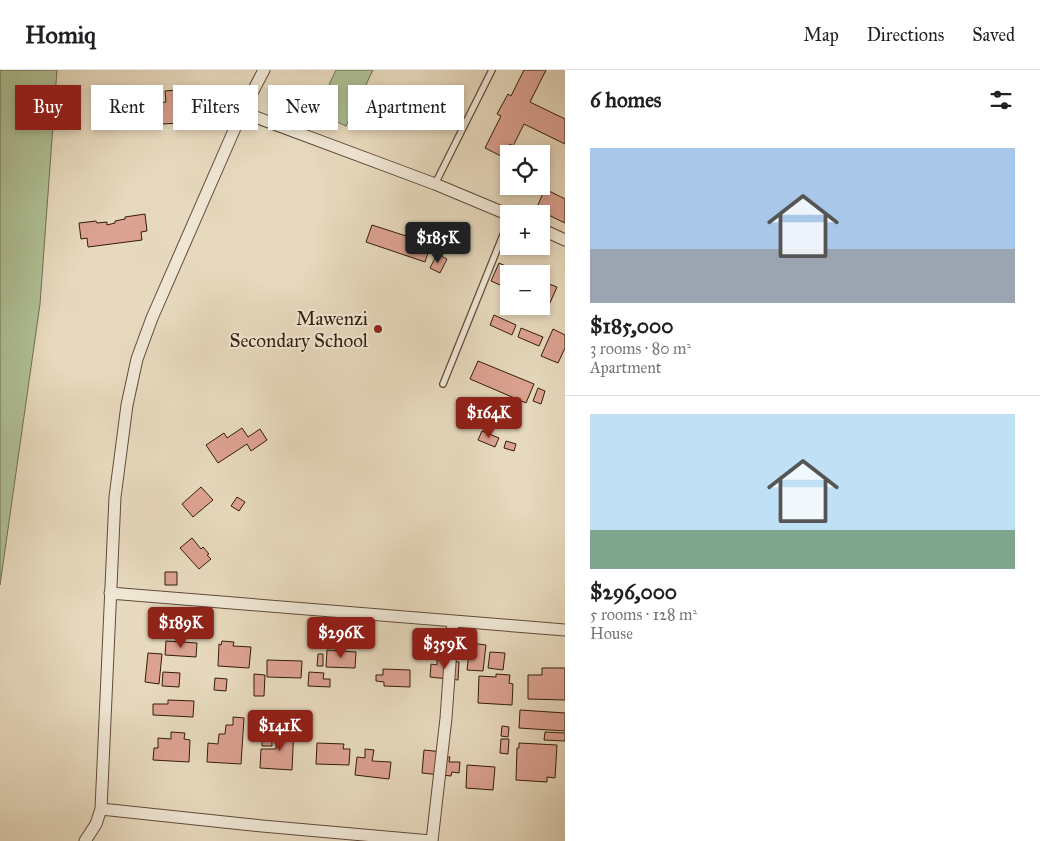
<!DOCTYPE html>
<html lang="en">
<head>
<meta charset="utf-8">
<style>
	body { margin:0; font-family:"IM FELL Great Primer",serif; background:#f6f6f6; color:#202124; height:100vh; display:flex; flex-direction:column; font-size:19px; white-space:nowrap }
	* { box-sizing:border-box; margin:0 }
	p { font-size:16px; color:#757577 }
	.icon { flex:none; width:28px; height:28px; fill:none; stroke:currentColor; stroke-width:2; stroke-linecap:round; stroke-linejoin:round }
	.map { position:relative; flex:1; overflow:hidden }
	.sheet { display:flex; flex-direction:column; background:#fff; width:475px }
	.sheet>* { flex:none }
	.banner { position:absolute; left:15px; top:15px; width:475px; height:45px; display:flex; gap:10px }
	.buttons { position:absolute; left:500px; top:75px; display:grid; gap:10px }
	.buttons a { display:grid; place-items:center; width:50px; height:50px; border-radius:0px; background:#fff; box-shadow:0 2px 8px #0003; font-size:25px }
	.price { position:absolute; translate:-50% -42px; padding:0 11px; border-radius:5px; background:#8f2418; color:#fff; font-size:16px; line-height:32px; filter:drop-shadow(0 1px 2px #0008) }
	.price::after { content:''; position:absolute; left:50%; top:30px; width:15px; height:11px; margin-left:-8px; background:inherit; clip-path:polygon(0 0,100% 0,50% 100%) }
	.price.active { background:#222; color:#fff }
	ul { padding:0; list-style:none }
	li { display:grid; align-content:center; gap:10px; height:265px; padding:0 25px }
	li+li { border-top:1px solid #e0e0e0 }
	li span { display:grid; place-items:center; height:155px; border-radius:0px; color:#555 }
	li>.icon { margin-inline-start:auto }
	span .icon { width:90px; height:90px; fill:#fffc; stroke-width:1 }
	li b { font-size:21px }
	h2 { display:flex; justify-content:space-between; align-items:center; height:60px; padding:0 25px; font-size:21px }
	.chip { padding:0 18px; border-radius:0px; background:#fff; box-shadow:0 2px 8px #0003; font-size:18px; line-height:45px }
	.chip.active { background:#8f2418; color:#fff }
	header { display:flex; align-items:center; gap:30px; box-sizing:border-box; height:70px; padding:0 25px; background:#fff; border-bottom:1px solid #e0e0e0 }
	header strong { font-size:24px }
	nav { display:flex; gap:28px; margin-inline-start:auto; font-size:18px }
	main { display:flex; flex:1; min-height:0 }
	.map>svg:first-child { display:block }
	.green { fill:#afc095; stroke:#716e50 }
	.building { fill:#dca291; stroke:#331c0b }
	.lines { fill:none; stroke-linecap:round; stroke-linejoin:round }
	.lane-casing { stroke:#604b38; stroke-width:8 }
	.street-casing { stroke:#604b38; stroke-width:13 }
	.lane { stroke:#efe6d4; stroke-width:5.5 }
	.street { stroke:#efe6d4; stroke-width:11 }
	.poi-dot { fill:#8f2418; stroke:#efe6d4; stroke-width:2 }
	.labels { text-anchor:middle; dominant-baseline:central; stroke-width:4; stroke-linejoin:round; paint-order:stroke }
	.poi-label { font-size:19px; fill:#331c0b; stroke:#efe6d4; text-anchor:end }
</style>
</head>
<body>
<header>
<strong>Homiq</strong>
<nav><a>Map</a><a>Directions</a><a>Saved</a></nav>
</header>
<main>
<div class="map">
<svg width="565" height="771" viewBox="0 0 565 771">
	<rect width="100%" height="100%" fill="#e7d9bd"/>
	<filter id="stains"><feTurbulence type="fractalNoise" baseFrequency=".004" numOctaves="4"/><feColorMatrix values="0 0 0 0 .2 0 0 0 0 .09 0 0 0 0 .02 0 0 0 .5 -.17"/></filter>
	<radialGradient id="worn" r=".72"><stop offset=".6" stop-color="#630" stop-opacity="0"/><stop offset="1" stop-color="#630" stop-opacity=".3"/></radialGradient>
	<path class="green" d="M0,0H57L40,234L0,515Z
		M336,0H373L346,56L316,42Z"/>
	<path class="building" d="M524,0H546L530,32L565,49V74L524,54L513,76L510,74L503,87L485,78L501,46L497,44L508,24L511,26Z
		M178,20L179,31L200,28L201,43H194L195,52L147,55V46H141L140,31L157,30L158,33L166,32L165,21Z
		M545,119L565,129V153L536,139Z
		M145,144L147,161L141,162L142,170L88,177L87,168L81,169L79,153L96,151L97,153L107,152V155L115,153V151L125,149V147Z
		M372,155L431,174L425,192L366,172Z
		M437,184L447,189L440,203L430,198Z
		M499,193L524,204H509V219L491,211Z
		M541,211L557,217L549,235L541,232Z
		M494,245L516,255L512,265L490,255Z
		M521,258L543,267L539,276L518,267Z
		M553,259L565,265V278L558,293L541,286Z
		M478,291L534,314L526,333L470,309Z
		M538,318L545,321L541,334L533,331Z
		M242,358L248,367L260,359L267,370L251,381L247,374L218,393L206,375L224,363L227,368Z
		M482,361L499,368L495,377L478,370Z
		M506,371L516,374L514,381L504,378Z
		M201,417L213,430L193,447L182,434Z
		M237,427L245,432L239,441L231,436Z
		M192,468L201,479L203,477L209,484L207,485L211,489L199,499L180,478Z
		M165,502H177V515H165Z
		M166,571L197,573L196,587L165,585Z
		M222,571L234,572L233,576L251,577L249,598L218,596L219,574L221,575Z
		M470,573L486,575L483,601L467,600Z
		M327,580L356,582L355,598L326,597Z
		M490,582L505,583L503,600L488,598Z
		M148,583L162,584L159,614L145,612Z
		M318,584H323V596H317Z
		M267,590L302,591L301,608L267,607Z
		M437,590L459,592L458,610L430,607L431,594L437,595Z
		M542,598H565V630L528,629V605H542Z
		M383,599L410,600V617L384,616V612L376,611V605H383Z
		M163,602L180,603L179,617L162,616Z
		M309,602L324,603L323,609H330V617L308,616Z
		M254,604L265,605L264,626H254Z
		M496,604L510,605L509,613L513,614L512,635L478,633L479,606L496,607Z
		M215,608L227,609L226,621L214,620Z
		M168,630L194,631L193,647L153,645V634H168Z
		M520,640L565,643V661L519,658Z
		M233,647L244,648L241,694L207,692L208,673L218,674L219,664H225L226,655H233Z
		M502,656L509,657L508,667L501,666Z
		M285,657H294L292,700L260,698L261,679H276L277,662L285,663Z
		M262,660H272V676H262Z
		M171,662L185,663L184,669L190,670L189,692L153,690L154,678H158V668L171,669Z
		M545,662L565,663V671L544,670Z
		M501,669H509L508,684L500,683Z
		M317,673L344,674L343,679H350L349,695L316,694Z
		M519,673L557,675L555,708L547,707V712L516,710L517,678H519Z
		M365,679L374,680L372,691L391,692L389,709L355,705L357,687L365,688Z
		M424,680L443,682L442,687H450L449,692H460L459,703L452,702L451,706L422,703Z
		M467,695L495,697L493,720L466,718Z"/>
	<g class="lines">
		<g class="lane-casing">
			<path id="lane" d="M435,114L492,0
				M443,314L509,150"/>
		</g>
		<g class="street-casing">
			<path id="street" d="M242,42L435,114L509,145
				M541,159L565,170
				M110,523L565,560
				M101,739L262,756L431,771
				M85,771L96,754L101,739L115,427L127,335L137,289L152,248L242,42L264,0
				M432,771L446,648L453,551"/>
		</g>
		<use href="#lane" class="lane"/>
		<use href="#street" class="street"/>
	</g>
	<circle class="poi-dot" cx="378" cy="259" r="5"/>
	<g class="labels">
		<g class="poi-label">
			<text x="368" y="248">Mawenzi<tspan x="368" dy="22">Secondary School</tspan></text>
		</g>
	</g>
	<rect width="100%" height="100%" filter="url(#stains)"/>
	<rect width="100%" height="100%" fill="url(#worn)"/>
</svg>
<div class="buttons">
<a><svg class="icon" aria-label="locate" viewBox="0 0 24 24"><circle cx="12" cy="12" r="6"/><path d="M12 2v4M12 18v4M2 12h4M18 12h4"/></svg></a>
<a>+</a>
<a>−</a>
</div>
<b class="price active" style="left:438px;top:194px">$185K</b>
<b class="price" style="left:489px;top:369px">$164K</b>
<b class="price" style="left:181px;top:579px">$189K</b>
<b class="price" style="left:341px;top:589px">$296K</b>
<b class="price" style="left:445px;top:600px">$359K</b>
<b class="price" style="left:280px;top:682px">$141K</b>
<div class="banner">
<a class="chip active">Buy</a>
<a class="chip">Rent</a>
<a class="chip">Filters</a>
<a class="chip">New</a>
<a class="chip">Apartment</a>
</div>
</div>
<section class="sheet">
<h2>6 homes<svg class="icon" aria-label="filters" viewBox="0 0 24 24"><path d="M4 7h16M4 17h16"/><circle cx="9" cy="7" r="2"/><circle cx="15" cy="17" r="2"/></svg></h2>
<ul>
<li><span style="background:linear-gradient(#a9c7e8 65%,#9aa5b1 0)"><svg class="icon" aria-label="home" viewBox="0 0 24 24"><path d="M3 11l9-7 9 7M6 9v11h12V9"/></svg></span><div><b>$185,000</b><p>3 rooms · 80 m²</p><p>Apartment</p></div></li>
<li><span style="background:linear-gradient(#bfe0f5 75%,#7fa58c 0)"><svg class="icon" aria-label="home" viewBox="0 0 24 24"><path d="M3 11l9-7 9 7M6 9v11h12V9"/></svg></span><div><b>$296,000</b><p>5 rooms · 128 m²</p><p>House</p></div></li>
</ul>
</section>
</main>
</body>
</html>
